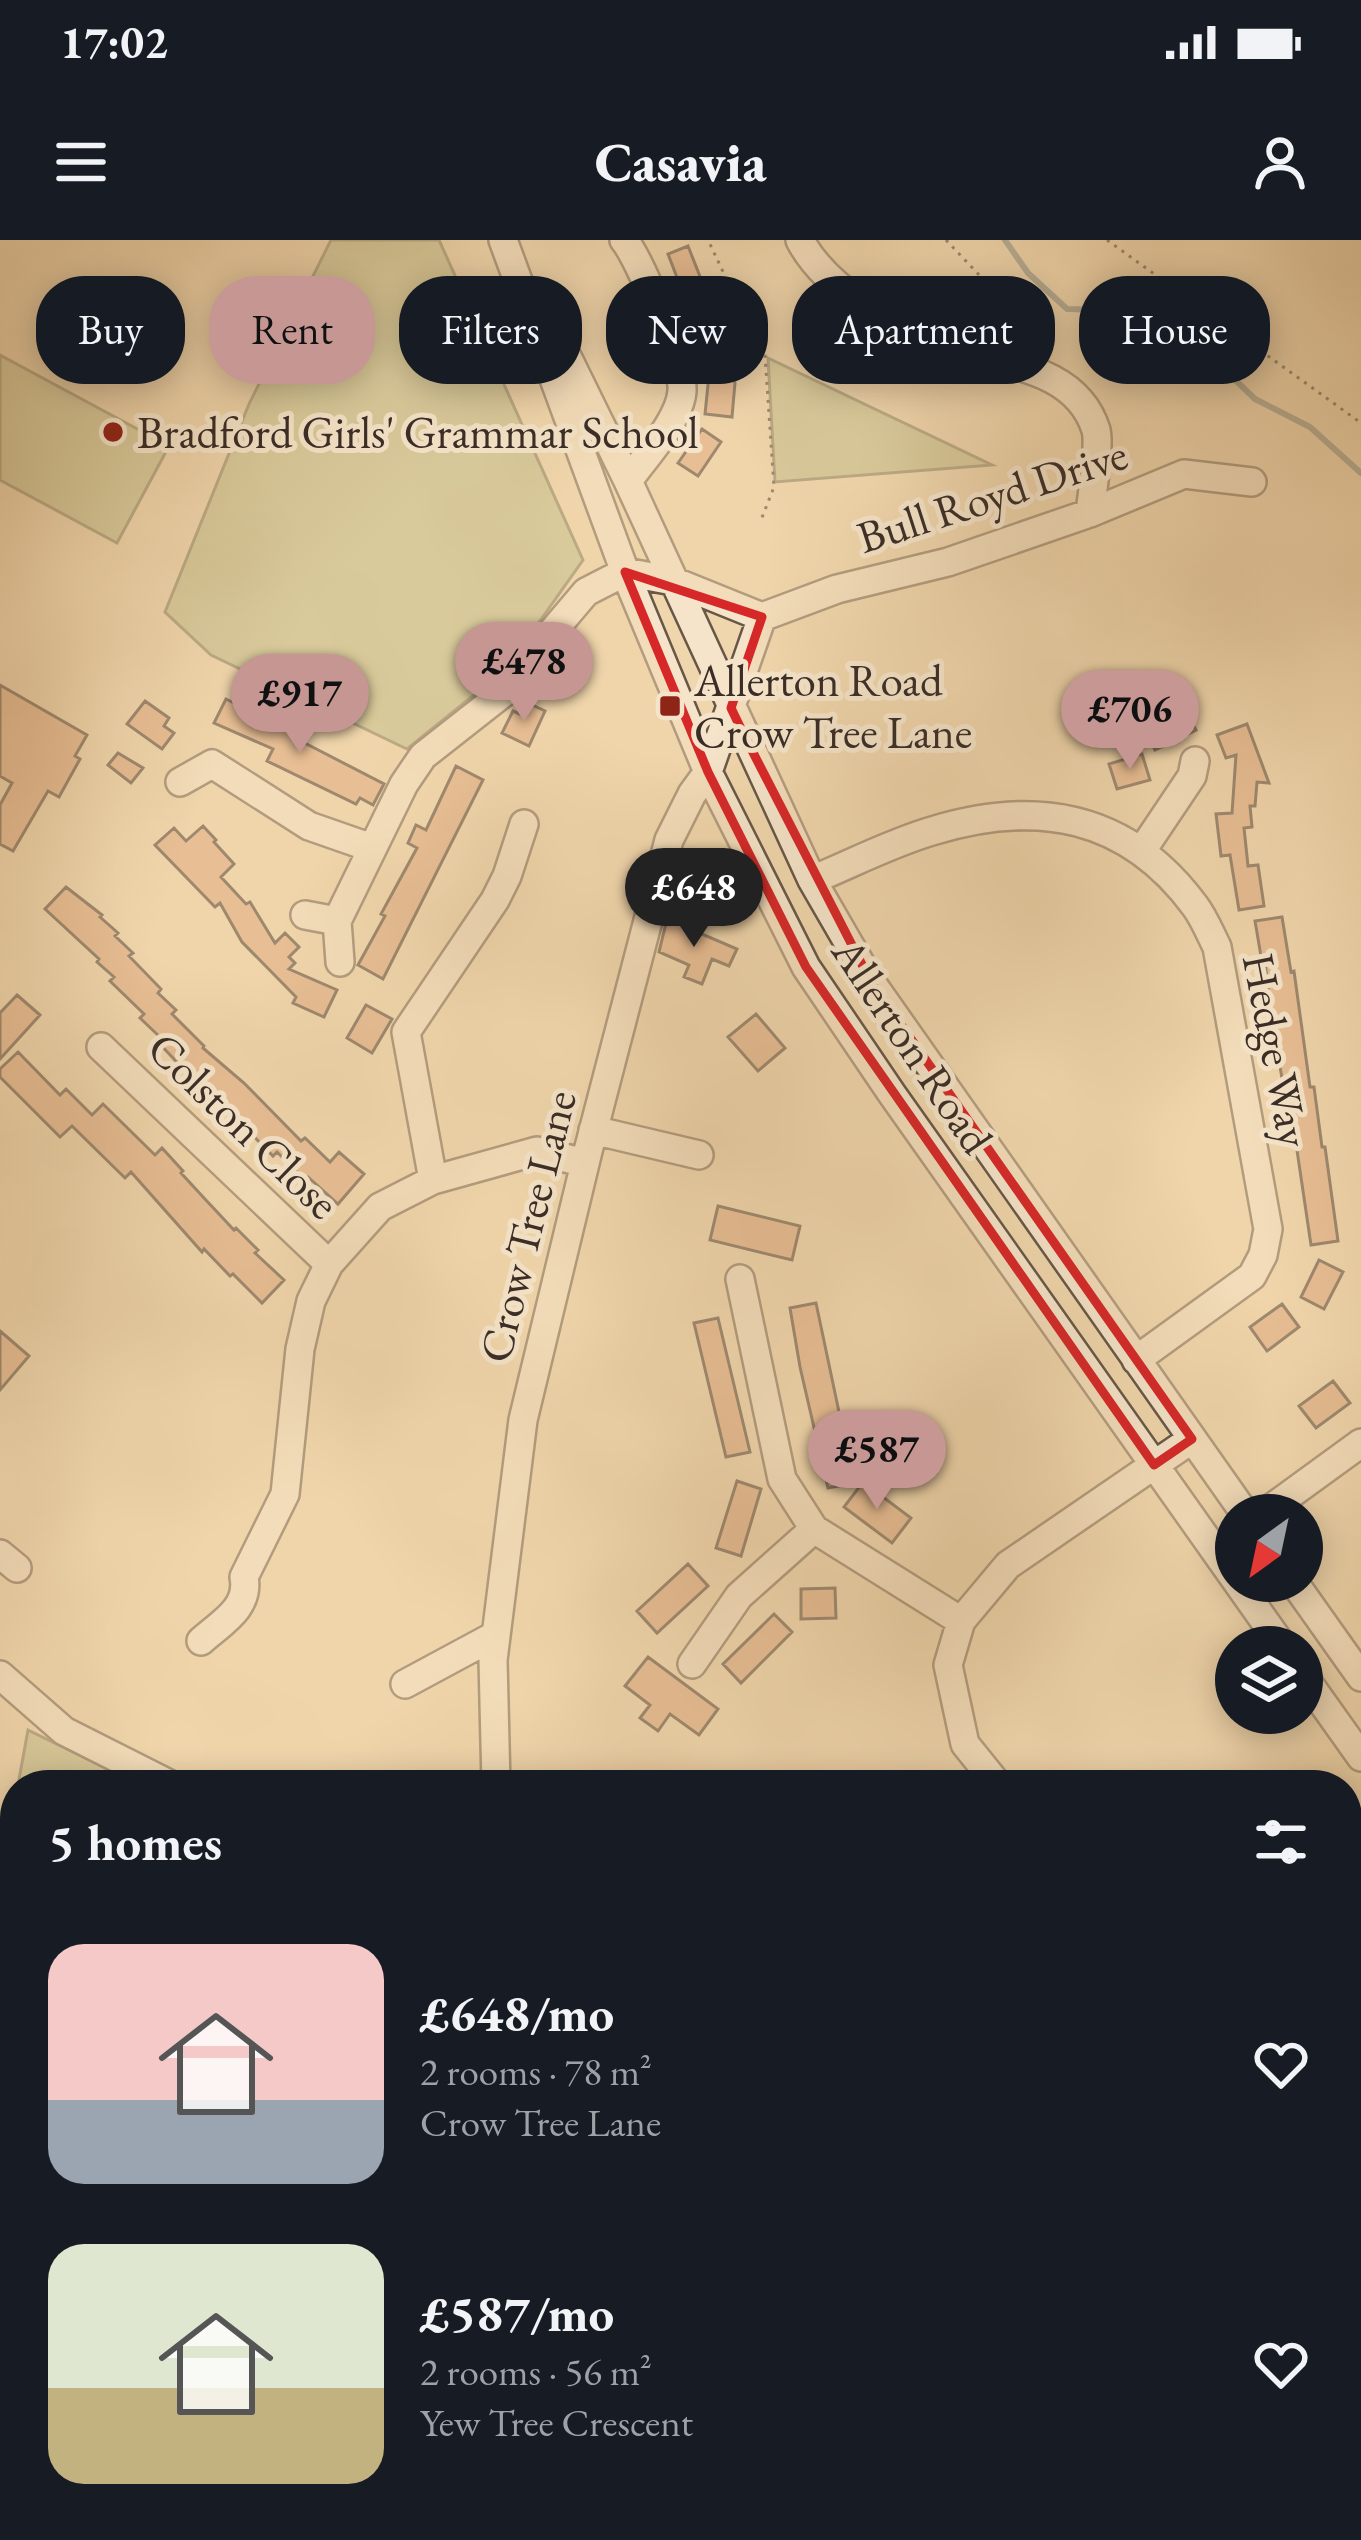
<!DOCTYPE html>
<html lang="en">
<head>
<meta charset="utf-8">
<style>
	body { margin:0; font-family:"EB Garamond",serif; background:#20242c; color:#f1f3f6; height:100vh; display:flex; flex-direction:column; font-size:45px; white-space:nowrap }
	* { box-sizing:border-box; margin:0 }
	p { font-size:39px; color:#9ea1a6 }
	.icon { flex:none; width:66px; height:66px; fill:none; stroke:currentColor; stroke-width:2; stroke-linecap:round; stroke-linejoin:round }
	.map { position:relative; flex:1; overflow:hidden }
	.details { position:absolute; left:0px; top:1530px; width:1362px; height:771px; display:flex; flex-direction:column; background:#171b24; border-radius:48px 48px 0 0; box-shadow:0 6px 30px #0003 }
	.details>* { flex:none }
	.hud { position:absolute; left:36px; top:36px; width:1290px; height:108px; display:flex; gap:24px }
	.needle { width:78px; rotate:213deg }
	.tools { position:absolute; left:1215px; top:1254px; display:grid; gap:24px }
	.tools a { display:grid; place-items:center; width:108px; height:108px; border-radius:50%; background:#171b24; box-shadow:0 6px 30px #0003; font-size:60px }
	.price { position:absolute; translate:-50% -102px; padding:0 27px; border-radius:42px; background:#c59692; color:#111; font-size:39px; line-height:78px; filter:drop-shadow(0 3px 6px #0008) }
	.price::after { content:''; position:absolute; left:50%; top:72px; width:36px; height:27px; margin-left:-18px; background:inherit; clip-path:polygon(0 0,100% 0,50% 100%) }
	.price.selected { background:#222; color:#fff }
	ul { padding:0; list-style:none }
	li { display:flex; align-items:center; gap:36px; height:300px; padding:0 48px }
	li span { display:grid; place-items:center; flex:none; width:336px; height:240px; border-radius:36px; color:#555 }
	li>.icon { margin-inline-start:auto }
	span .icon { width:144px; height:144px; fill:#fffc; stroke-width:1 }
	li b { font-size:51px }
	h2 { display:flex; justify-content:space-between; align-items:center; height:144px; padding:0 48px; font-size:51px }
	.tag { padding:0 42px; border-radius:48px; background:#171b24; box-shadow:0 6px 30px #0003; font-size:42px; line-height:108px }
	.tag.selected { background:#c59692; color:#111 }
	.status { display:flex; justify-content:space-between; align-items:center; height:84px; padding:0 60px; background:#171b24; direction:ltr }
	.status svg { height:33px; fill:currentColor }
	header { display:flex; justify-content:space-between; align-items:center; height:156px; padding:0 48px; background:#171b24; font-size:54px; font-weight:800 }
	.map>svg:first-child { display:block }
	.green { fill:#bdbd87; stroke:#7c7557; stroke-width:3 }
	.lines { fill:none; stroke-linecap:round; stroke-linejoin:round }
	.stream { stroke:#75807a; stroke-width:6 }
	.building { fill:#dea378; stroke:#3a2d27; stroke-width:3 }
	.minor-casing { stroke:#685748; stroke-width:32 }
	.path { stroke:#3a2d27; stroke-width:3; stroke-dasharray:3 6; stroke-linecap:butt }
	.minor { stroke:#f5e4c9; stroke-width:27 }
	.marked { fill:none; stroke:#d62828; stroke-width:9; stroke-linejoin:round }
	.poi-dot { fill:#8f2418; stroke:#f5e4c9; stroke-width:4.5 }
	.labels { text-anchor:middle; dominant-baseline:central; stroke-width:10; stroke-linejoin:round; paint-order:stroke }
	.poi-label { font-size:45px; fill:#3a2d27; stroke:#f5e4c9; text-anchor:start }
	.street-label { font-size:45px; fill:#3a2d27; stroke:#f5e4c9 }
</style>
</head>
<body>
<div class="status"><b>17:02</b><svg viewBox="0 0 49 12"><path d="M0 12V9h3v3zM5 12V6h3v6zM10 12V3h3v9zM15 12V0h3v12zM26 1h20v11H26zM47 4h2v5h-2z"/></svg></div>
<header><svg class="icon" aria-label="menu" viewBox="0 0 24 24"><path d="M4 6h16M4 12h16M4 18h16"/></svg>Casavia<svg class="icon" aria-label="person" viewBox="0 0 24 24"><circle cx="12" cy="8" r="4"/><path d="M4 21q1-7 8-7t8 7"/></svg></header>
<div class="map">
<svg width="1361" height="2300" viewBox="0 0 1361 2300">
	<rect width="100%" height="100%" fill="#f0d6ac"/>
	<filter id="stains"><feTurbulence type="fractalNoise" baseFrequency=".00167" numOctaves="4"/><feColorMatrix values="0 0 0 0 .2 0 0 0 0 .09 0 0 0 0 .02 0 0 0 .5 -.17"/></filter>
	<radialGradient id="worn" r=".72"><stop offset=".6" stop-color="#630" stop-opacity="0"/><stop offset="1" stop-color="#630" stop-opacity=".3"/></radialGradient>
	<path class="green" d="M331,0H439L583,320L506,429L407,509L211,415L165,372L249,164Z
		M0,115L169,206L117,303L0,240Z
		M768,118L992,225L775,242Z
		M28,1490L140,1545H18Z
		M15,1559V1670L0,1666V1640Z
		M0,2033L15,2037V2212L0,2204Z"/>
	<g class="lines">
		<path class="stream" d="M1005,0L1028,33L1067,69L1106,70L1164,106L1231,136L1255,159L1310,187L1361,233"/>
	</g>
	<path class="building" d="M688,6L712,67L735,143L732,177L705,174L709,135L686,61L668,14Z
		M702,189L721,202L698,236L678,223Z
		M0,445L87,495L75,516L80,519L59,557L48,551L13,611L0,604V565L12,543L0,536Z
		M226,459L300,496L299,500L384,544L373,565L360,558L356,564L267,521L273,509L214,483Z
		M145,461L169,478L164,486L174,493L162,509L127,484Z
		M526,462L545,471L529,506L502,493L513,471L520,474Z
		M1184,467L1196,490L1155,510L1144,487Z
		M1247,484L1269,543L1257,542L1255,566H1250L1252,587L1244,588L1248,626L1258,625L1264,666L1239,670L1230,615L1221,616L1216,574L1232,573L1236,515L1226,518L1217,495Z
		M118,513L143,528L131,543L108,525Z
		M1142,514L1150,540L1117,549L1109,524Z
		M456,526L483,540L383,739L358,725L385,676L381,674L417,608L408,603L416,585L426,590Z
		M203,586L216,600L214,602L234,624L221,637L246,664L250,662L275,703L285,693L299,707L289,717L295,723L289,729L337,750L324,777L293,763L296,757L242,702L220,663L215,667L155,605L174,588L186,601Z
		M66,647L102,675L100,677L118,693L115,696L133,713L129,716L161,749L158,753L176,770L172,774L204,806L203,808L244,843L301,901L305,898L330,922L339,912L364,934L338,964L308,937L305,940L277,912L273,916L213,855L206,864L180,841L187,833L157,801L161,798L140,778L144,774L110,741L114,737L97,722L99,719L45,669Z
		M1282,677L1291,732L1294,731L1310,847H1314L1322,907H1325L1338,1001L1311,1005L1294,890H1291L1271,775L1265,722H1262L1255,681Z
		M667,679L737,709L729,726L712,719L702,744L684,737L689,725L659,712Z
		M17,755L40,775L0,819V773Z
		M366,765L392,779L372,813L347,798Z
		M756,774L785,808L758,831L728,797Z
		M18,812L60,855L66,849L92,875L103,864L155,915L162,908L183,931L181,933L204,958L234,990L236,988L258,1010L255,1013L284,1040L262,1063L233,1034L230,1036L204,1009L202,1012L131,932L125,938L72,886L60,897L0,837V829Z
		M718,966L800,986L792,1020L710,1000Z
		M1319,1020L1343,1032L1324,1069L1301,1057Z
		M816,1063L854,1243L828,1248L800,1127L790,1068Z
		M1282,1064L1299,1087L1267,1111L1250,1087Z
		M718,1078L750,1212L726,1217L694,1083Z
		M0,1091L29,1116L0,1150Z
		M1333,1141L1350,1163L1316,1188L1299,1166Z
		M737,1241L761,1249L741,1316L716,1308Z
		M863,1242L911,1278L892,1303L844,1267Z
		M688,1324L708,1346L657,1393L637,1371Z
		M835,1348L836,1378L801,1379V1349Z
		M774,1374L792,1392L741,1443L723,1424Z
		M648,1417L718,1469L699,1495L670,1474L658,1491L640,1478L650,1465L625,1446Z"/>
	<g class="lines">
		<g class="minor-casing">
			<path id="minor" d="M503,0L625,332L708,532L806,727L892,854L1283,1407
				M624,0C641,21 684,126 682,151C680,180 645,217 628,241
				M800,0C824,47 898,93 948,108C1001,125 1076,126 1096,190C1100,205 1092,254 1090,273
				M554,90L628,241L812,640L871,742L1246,1275
				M180,542L212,524L309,586L372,608
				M1141,612L1192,536L1195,521
				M812,640C851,624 891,603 932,591C1036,559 1127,574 1195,666C1204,678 1210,693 1217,707L1268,989L1263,1015L1252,1036L1136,1120
				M305,675L337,681
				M340,722L337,681L404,544L423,516L516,443L547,398L586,352L625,332L673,341L762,377L837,349L948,322L1090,273L1184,234L1252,242
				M101,807L329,1024
				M593,890L699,915
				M433,940L406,792L495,660L507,636L524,584
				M740,1039L782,1239L814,1289L961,1381
				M1262,1275L1361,1203
				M0,1314L17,1328
				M1293,1341L1361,1437
				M201,1401C221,1383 250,1368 244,1337L285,1254L300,1109L311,1061L329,1024L380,967L433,940L537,911L585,923
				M692,1424L739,1356L814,1289
				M1302,1434L1361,1517
				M0,1435L64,1491L171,1545
				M405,1444L496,1395
				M496,1545L493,1420L523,1180L588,911L669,600L692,554L708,532L762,377
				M998,1545L965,1504L948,1425L961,1381L1008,1325L1192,1199
				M1347,1904L1361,1905
				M0,2000L15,1974
				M1347,2167L1361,2177
				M438,2286L461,2300
				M144,2300L158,2286
				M481,2300L490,2286
				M781,2300L789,2286
				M1073,2300L1082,2286"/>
		</g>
		<path class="path" d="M946,0L1036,95L1035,104
			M1107,0L1361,183
			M736,59L765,115L774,247L761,280
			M688,75L736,59L708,0"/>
		<use href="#minor" class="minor"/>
	</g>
	<path d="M0 0H1361V2300H0ZM625,332L762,377L731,468L743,493L871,742L1192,1199L1154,1225L806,727L708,532Z" fill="#f0d6ac" fill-opacity=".55" fill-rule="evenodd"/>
	<path class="marked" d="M625,332L762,377L731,468L743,493L871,742L1192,1199L1154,1225L806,727L708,532Z"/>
	<g class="poi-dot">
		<circle cx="113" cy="192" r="12"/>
		<rect x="658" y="454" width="24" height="24" rx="6"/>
	</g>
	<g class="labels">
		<g class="poi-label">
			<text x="137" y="192">Bradford Girls' Grammar School</text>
			<text x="694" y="440">Allerton Road<tspan x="694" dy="52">Crow Tree Lane</tspan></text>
		</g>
		<g class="street-label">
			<text transform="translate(992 255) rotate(-18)">Bull Royd Drive</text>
			<text transform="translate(913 805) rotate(56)">Allerton Road</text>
			<text transform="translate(1277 810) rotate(79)">Hedge Way</text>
			<text transform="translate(244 885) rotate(44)">Colston Close</text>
			<text transform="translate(527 986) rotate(-76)">Crow Tree Lane</text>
		</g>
	</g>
	<rect width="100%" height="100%" filter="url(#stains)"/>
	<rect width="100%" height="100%" fill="url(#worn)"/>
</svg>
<div class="tools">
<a><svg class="needle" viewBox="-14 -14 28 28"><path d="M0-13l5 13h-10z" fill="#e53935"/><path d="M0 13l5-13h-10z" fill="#9ea1a6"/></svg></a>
<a><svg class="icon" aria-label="layers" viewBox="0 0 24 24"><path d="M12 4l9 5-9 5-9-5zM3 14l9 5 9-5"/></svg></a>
</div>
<b class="price" style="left:524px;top:484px">£478</b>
<b class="price" style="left:300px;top:516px">£917</b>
<b class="price" style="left:1130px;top:532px">£706</b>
<b class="price selected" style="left:694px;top:710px">£648</b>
<b class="price" style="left:877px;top:1272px">£587</b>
<div class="hud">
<a class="tag">Buy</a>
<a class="tag selected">Rent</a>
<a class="tag">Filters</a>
<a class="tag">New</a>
<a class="tag">Apartment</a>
<a class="tag">House</a>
</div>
<section class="details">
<h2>5 homes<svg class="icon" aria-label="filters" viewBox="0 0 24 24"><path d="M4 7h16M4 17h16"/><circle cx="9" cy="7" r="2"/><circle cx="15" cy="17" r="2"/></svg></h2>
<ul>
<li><span style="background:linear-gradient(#f6c9c9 65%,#9aa5b1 0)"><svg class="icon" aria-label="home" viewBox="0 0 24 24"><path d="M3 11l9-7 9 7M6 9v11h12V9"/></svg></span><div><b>£648/mo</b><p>2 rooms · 78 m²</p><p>Crow Tree Lane</p></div><svg class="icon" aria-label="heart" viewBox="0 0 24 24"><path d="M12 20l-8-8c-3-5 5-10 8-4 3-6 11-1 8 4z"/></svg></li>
<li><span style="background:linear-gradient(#dfe7d0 60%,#c2b280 0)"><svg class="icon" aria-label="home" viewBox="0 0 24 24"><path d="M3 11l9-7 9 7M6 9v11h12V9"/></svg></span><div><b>£587/mo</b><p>2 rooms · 56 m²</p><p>Yew Tree Crescent</p></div><svg class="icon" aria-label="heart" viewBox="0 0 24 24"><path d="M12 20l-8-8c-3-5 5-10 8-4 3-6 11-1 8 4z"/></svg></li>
</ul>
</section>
</div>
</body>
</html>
